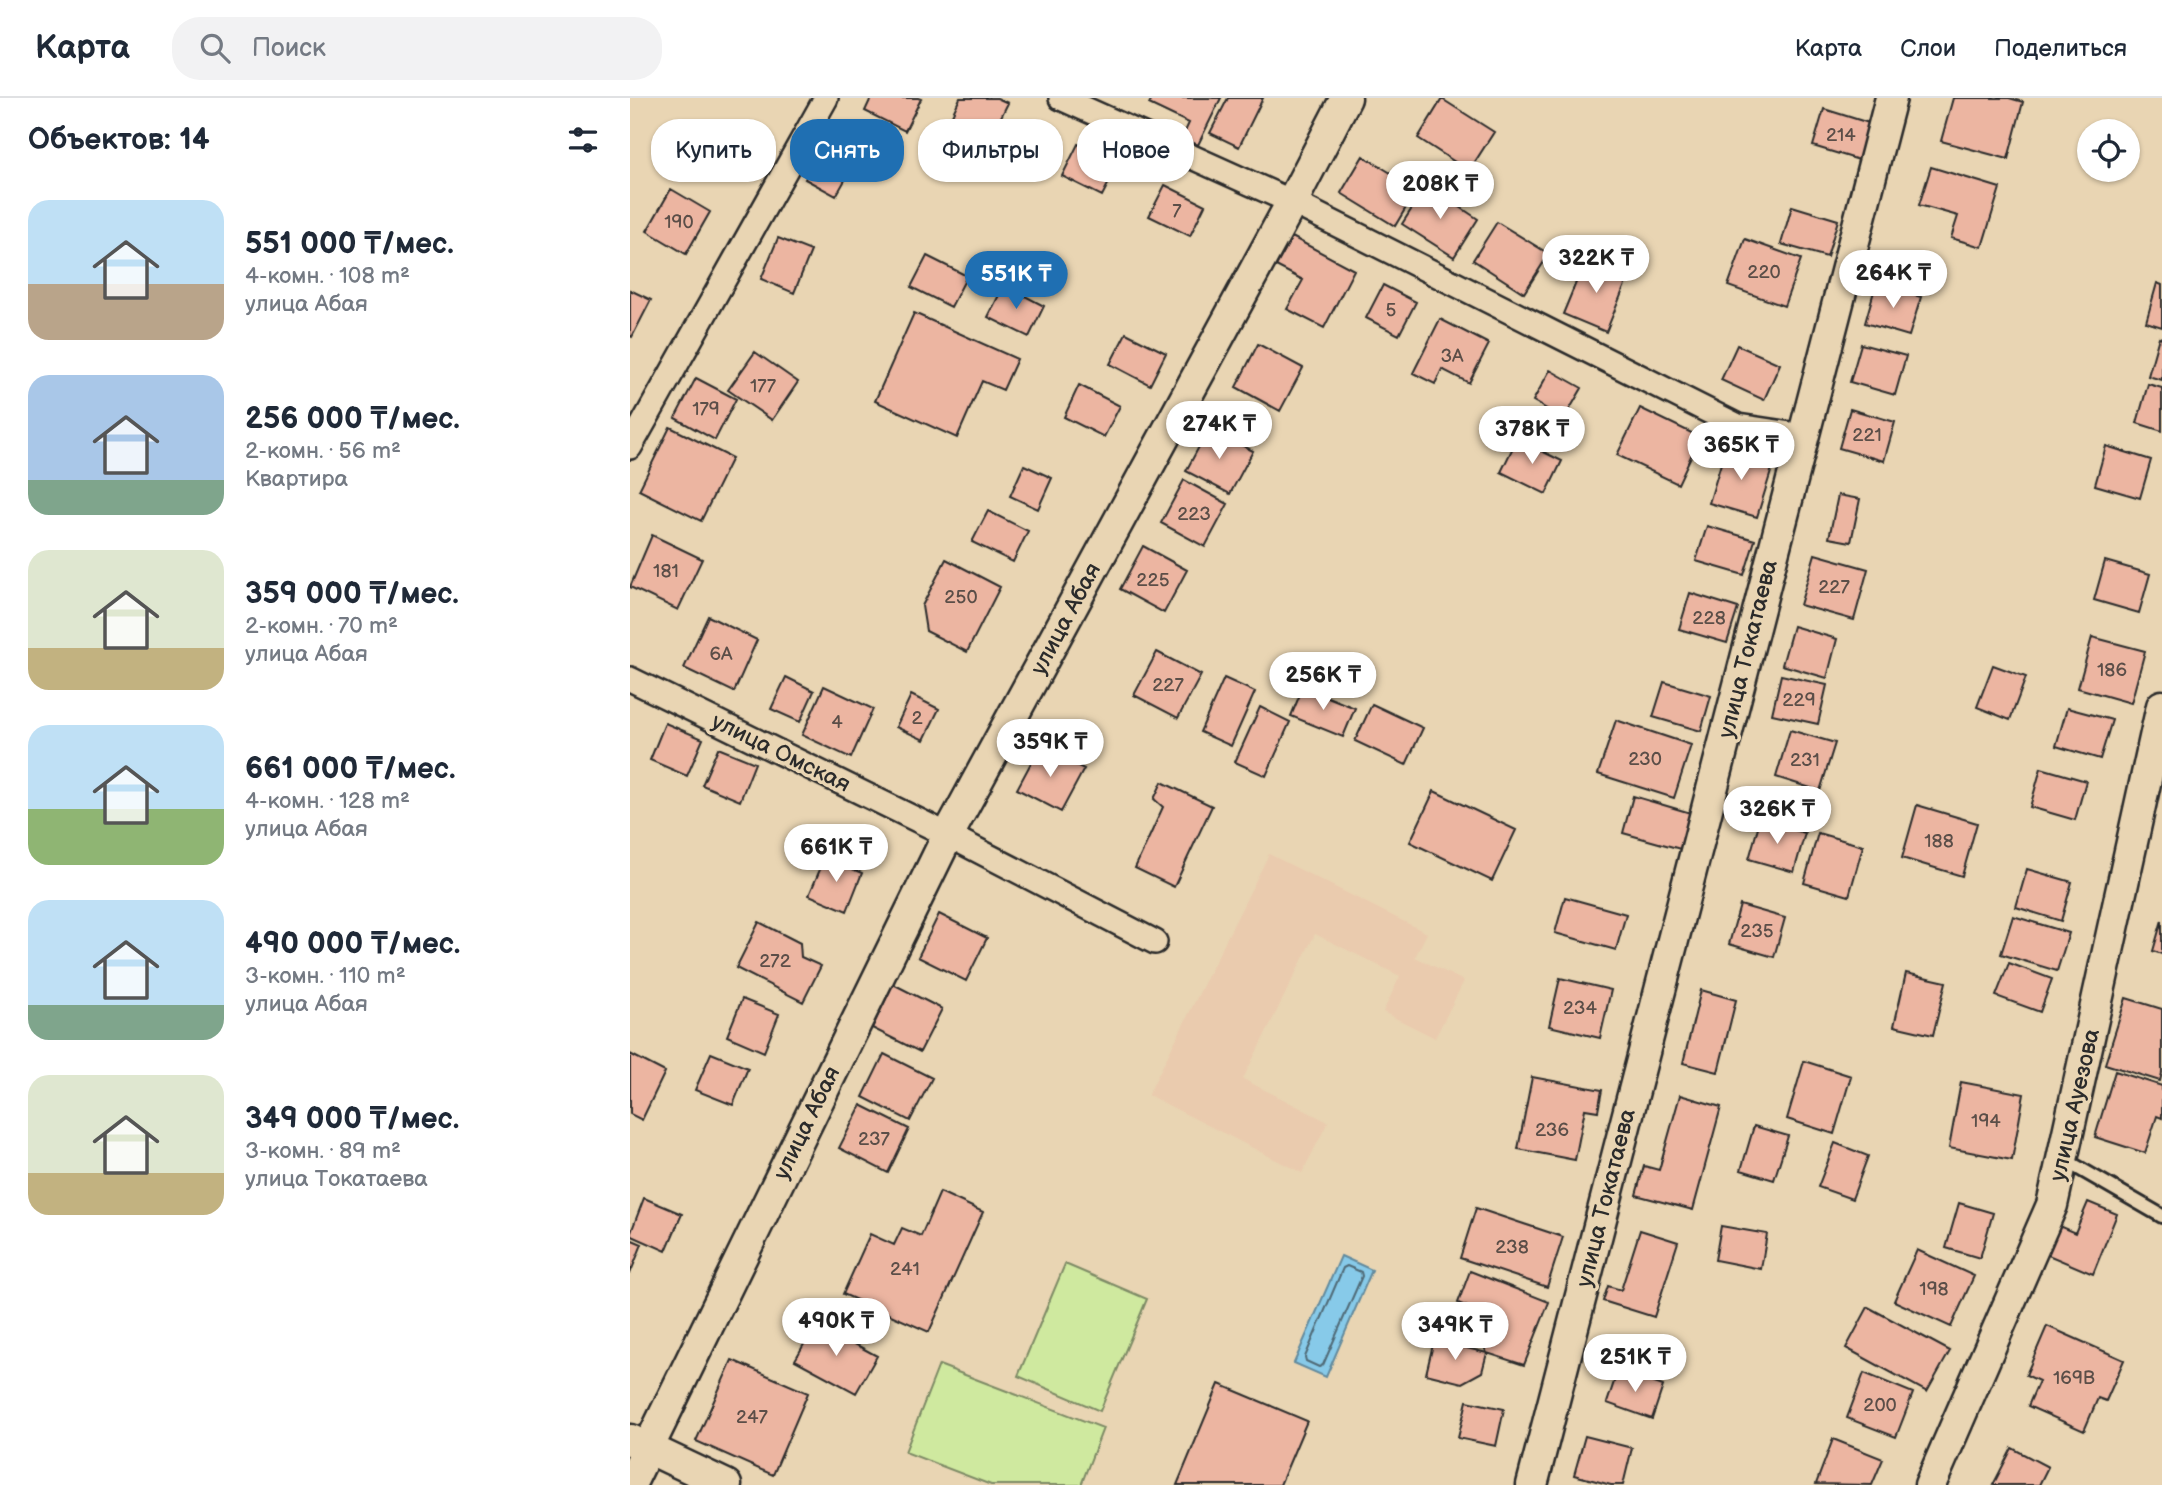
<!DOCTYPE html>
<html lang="ru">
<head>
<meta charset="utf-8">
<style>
	body { margin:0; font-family:"Balsamiq Sans",sans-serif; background:#f2f2f3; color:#1f2937; height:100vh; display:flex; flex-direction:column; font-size:26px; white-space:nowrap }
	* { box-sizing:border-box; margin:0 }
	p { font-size:23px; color:#747a83 }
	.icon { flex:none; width:38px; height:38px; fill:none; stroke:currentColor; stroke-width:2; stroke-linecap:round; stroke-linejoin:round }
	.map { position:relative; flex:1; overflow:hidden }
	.panel { display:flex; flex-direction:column; background:#fff; width:630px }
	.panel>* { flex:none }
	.guide { position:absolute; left:21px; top:21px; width:665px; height:63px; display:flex; gap:14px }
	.fabs { position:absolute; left:1447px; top:21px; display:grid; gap:14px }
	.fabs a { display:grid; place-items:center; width:63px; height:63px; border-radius:50%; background:#fff; box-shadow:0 2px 5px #0004; font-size:35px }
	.price { position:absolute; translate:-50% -60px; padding:0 16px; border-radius:24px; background:#fff; color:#222; font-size:23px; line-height:46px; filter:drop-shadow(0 2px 4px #0008) }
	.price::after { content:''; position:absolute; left:50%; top:42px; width:21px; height:16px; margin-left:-10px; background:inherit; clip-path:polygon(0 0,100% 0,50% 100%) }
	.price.on { background:#1f6fb2; color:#fff }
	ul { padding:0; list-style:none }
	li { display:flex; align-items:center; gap:21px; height:175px; padding:0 28px }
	li span { display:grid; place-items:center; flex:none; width:196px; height:140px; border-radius:21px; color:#555 }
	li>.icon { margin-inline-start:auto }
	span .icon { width:84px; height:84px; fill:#fffc; stroke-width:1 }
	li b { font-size:30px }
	h2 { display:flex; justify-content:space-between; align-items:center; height:84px; padding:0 28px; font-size:30px }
	.chip { padding:0 24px; border-radius:28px; background:#fff; box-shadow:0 2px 5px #0004; font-size:24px; line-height:63px }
	.chip.on { background:#1f6fb2; color:#fff }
	header { display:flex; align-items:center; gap:42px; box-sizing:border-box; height:98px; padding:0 35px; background:#fff; border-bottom:2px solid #e0e1e3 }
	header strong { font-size:33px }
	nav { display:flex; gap:38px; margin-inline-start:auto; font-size:24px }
	.search { width:490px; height:63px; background:#f2f2f3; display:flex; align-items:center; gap:18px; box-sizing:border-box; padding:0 24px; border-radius:28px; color:#747a83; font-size:26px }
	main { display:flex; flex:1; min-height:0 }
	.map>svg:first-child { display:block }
	.built { fill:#eacbae }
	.green { fill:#cfe99f; stroke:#7d8a65; stroke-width:2 }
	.water { fill:#87cae9; stroke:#628a9d; stroke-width:2 }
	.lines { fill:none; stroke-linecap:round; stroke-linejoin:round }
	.shore { stroke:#506b77; stroke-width:2 }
	.building { fill:#ecb5a1; stroke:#2b2b2b; stroke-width:2 }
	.service-casing { stroke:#2b2b2b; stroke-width:18 }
	.minor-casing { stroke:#2b2b2b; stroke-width:28 }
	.tertiary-casing { stroke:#2b2b2b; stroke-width:35 }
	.service { stroke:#e9d5b3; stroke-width:12 }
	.minor { stroke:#e9d5b3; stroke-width:23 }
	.tertiary { stroke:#e9d5b3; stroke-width:30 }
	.labels { text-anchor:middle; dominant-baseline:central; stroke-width:7; stroke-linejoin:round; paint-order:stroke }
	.number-label { font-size:19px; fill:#5b4e48 }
	.street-label { font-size:23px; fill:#2b2b2b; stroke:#e9d5b3 }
</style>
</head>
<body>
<header>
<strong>Карта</strong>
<div class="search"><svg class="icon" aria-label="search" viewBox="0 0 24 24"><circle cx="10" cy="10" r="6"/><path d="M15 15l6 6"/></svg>Поиск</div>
<nav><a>Карта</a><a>Слои</a><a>Поделиться</a></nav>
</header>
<main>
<section class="panel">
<h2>Объектов: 14<svg class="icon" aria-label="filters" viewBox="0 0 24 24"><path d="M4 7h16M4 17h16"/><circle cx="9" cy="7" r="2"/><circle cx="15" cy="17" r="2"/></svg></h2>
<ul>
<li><span style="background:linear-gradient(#bfe0f5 60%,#b9a48a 0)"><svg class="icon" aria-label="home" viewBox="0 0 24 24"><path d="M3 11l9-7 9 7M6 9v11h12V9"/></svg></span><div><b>551 000 ₸/мес.</b><p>4-комн. · 108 m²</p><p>улица Абая</p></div></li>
<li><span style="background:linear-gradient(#a9c7e8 75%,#7fa58c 0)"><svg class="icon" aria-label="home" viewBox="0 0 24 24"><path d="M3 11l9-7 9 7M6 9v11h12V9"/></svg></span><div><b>256 000 ₸/мес.</b><p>2-комн. · 56 m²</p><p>Квартира</p></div></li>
<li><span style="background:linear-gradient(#dfe7d0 70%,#c2b280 0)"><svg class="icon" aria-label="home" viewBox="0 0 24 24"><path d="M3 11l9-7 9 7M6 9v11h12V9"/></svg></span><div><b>359 000 ₸/мес.</b><p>2-комн. · 70 m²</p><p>улица Абая</p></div></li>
<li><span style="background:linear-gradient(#bfe0f5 60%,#8fb573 0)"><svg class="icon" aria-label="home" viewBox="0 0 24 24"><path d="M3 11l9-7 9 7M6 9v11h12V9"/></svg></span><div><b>661 000 ₸/мес.</b><p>4-комн. · 128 m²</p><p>улица Абая</p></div></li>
<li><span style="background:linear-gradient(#bfe0f5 75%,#7fa58c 0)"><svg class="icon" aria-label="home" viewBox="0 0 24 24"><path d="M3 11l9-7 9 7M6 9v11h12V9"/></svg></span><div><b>490 000 ₸/мес.</b><p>3-комн. · 110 m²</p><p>улица Абая</p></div></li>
<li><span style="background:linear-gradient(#dfe7d0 70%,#c2b280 0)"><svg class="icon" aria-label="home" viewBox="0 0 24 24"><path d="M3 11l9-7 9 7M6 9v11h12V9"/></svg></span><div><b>349 000 ₸/мес.</b><p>3-комн. · 89 m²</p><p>улица Токатаева</p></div></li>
</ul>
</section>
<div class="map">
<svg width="1532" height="1387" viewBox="0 0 1532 1387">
	<rect width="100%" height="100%" fill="#e9d5b3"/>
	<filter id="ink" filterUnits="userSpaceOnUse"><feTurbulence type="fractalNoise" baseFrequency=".0143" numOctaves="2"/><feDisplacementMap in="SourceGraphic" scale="14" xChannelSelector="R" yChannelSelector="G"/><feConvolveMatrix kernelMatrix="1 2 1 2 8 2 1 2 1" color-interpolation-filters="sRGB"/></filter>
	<g filter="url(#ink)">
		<path class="built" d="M639,756L797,835L785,859L834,883L805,940L753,914L770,878L685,836L613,981L698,1024L672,1075L518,997Z"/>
		<path class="green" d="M435,1166L517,1201L470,1313L388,1278Z
			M309,1267L473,1330L451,1387H361L275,1354Z"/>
		<path class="water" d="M711,1158L742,1172L696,1279L664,1265Z"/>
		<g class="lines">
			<path class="shore" d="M717,1168L731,1174L732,1178L693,1267L689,1269L676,1263L675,1259L713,1170Z"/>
		</g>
		<path class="building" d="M241,0H288L291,1L275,33L235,13Z
			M330,0H367L378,5L362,37L322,17Z
			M522,0H591L568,47L552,40L559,25L519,6Z
			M598,0H633L609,49L580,35Z
			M1323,0H1379L1393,4L1378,61L1311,43Z
			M812,1L864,34L839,73L788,40Z
			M1194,11L1239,25L1229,62L1183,48Z
			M197,41L228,59L206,98L175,81Z
			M448,46L488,67L472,98L432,78Z
			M733,58L787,91L765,128L711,95Z
			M1301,69L1370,90L1352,149L1321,140L1328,118L1289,107Z
			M535,87L575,107L560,138L519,118Z
			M797,87L848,121L824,159L772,126Z
			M41,91L80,114L56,156L17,133Z
			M1162,108L1208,122L1197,159L1151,146Z
			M867,124L919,156L894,195L843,162Z
			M662,139L724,172L694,230L657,211L673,182L646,168Z
			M148,140L181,153L164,195L131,181Z
			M1115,141L1171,161L1154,208L1098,188Z
			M297,158L337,178L321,209L281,189Z
			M956,160L999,177L976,234L933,216Z
			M1527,185L1532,187V229L1516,224Z
			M1246,186L1291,199L1279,238L1235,225Z
			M374,187L414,208L399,239L358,219Z
			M753,187L786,204L769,237L736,220Z
			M0,192L21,202L2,239L0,238Z
			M284,215L387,261L373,292L352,283L327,340L245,303Z
			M810,221L859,246L839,285L812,271L805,286L783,275Z
			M496,235L536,255L520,287L480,266Z
			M1529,239L1532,240V282L1518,278Z
			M628,246L673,270L650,313L606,289Z
			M1231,246L1276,258L1265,297L1220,284Z
			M1107,247L1150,266L1134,302L1091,282Z
			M125,254L168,284L142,322L98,292Z
			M920,272L952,290L934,321L903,303Z
			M66,280L106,301L85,342L45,320Z
			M1518,286L1532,290V333L1507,325Z
			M449,287L490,308L474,339L434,319Z
			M1010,310L1070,339L1048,386L987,357Z
			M1220,311L1265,324L1254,363L1209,350Z
			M40,329L102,360L71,423L9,392Z
			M579,330L623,353L600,396L556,373Z
			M887,341L932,363L916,396L871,374Z
			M1476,348L1521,362L1510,400L1465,387Z
			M1096,349L1144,364L1127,419L1079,405Z
			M394,367L422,380L408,411L380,398Z
			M554,382L598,406L575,449L531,425Z
			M1208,397L1230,401L1221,444L1199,440Z
			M358,413L398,433L383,464L342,444Z
			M1077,428L1125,442L1114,477L1066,463Z
			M22,437L72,461L48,512L0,489Z
			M513,448L557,472L534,515L490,491Z
			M1185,456L1238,471L1224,522L1170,507Z
			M316,461L370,489L337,554L296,533L292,508Z
			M1475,463L1520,476L1509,515L1464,502Z
			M1060,495L1108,510L1097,545L1049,531Z
			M78,518L127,542L104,594L54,570Z
			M1163,528L1207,541L1197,580L1152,567Z
			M1462,539L1515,553L1501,605L1448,590Z
			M527,554L571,577L548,620L504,597Z
			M1363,567L1396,579L1380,622L1347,609Z
			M1151,577L1197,587L1188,626L1142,616Z
			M156,579L184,593L170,624L141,611Z
			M594,580L625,594L601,648L570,634Z
			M1034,584L1081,598L1071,633L1023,619Z
			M194,588L243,611L221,660L172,637Z
			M673,589L725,610L713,639L661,618Z
			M281,597L309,611L294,642L266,629Z
			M742,606L793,630L776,667L725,643Z
			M630,609L660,624L636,678L605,664Z
			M1437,610L1482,622L1470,661L1426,648Z
			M986,622L1061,647L1044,700L968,676Z
			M35,625L73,641L57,678L20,662Z
			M1160,632L1205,645L1190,693L1146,679Z
			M410,648L454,671L431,714L387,691Z
			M88,650L125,665L110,703L72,687Z
			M1411,670L1456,683L1445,722L1400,709Z
			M532,684L582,708L544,789L505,770L533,709L524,701Z
			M804,693L886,732L862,783L780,744Z
			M1003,698L1064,716L1054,752L993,735Z
			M1287,707L1347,725L1332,778L1272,760Z
			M1130,722L1175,735L1164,774L1119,761Z
			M1188,735L1233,748L1219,798L1174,785Z
			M195,760L232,775L217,813L179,797Z
			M1397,771L1442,784L1431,823L1386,809Z
			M935,799L996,816L986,852L925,835Z
			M1110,807L1155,820L1144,859L1099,846Z
			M309,816L357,840L336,883L288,859Z
			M1383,818L1439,835L1427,873L1371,856Z
			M1532,822V856L1523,853Z
			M129,824L170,845L171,859L191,868L173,904L106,870Z
			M1379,865L1422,881L1410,914L1366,898Z
			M1276,875L1316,884L1303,937L1264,928Z
			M930,880L981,892L970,940L919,928Z
			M263,886L312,911L290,954L242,930Z
			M1071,892L1106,902L1088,974L1053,965Z
			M1496,900L1532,911V975L1530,983L1475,966Z
			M112,901L149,916L134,954L97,938Z
			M81,955L118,970L103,1007L65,992Z
			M0,956L35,974L12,1022L0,1016Z
			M254,956L302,980L280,1023L233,999Z
			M1174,963L1221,978L1204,1036L1157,1021Z
			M1485,973L1532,988V1020L1527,1018L1515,1055L1465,1039Z
			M902,979L972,992L968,1013L955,1011L945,1062L888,1051Z
			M1331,984L1394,996L1382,1062L1319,1050Z
			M1050,997L1091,1009L1063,1112L1006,1097L1014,1068L1029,1072Z
			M231,1007L279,1031L258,1075L209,1050Z
			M1124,1028L1158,1038L1144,1082L1111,1072Z
			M1205,1045L1238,1058L1222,1101L1188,1089Z
			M310,1094L353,1114L299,1234L213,1196L240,1136L264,1147L272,1130L291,1138Z
			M14,1100L52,1116L36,1153L0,1137Z
			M1458,1104L1487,1116L1463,1176L1418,1157L1429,1128L1445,1135Z
			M1329,1105L1363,1115L1350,1160L1316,1150Z
			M846,1110L933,1139L917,1189L830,1160Z
			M1091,1128L1137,1136L1131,1171L1085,1162Z
			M1010,1132L1048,1144L1024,1219L973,1203L978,1188L991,1192Z
			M0,1141L12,1146L0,1176Z
			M1287,1152L1344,1178L1321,1229L1264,1203Z
			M840,1173L919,1204L894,1267L857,1255L855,1251L867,1221L828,1205Z
			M1238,1209L1320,1253L1297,1294L1216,1250Z
			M186,1225L247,1258L226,1295L165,1262Z
			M1417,1228L1494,1262L1476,1303L1468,1300L1454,1333L1398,1308L1409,1283L1396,1277Z
			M804,1242L857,1255L852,1274L832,1285L796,1276Z
			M102,1262L178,1295L143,1377L66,1343Z
			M988,1272L1033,1288L1022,1321L977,1305Z
			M1234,1275L1283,1295L1266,1339L1217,1320Z
			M589,1286L677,1323L650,1387H547Z
			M837,1303L874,1311L866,1348L828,1340Z
			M955,1338L1002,1350L993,1387H981L944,1377Z
			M1203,1341L1253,1361L1242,1387L1186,1386Z
			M1382,1350L1418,1369L1409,1387H1363Z"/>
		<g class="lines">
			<g class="service-casing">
				<path id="service" d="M1433,1061L1532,1118"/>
			</g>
			<g class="minor-casing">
				<path id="minor" d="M431,0L662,104L1108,328L1173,338
					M0,349L196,0
					M0,581L318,737L525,844"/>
			</g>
			<g class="tertiary-casing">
				<path id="tertiary" d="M1,1342L96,1387
					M0,1387L318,737L662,104L716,0
					M902,1387L1261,0
					M1300,1387L1422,1107L1532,608"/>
			</g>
			<use href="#service" class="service"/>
			<use href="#minor" class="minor"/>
			<use href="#tertiary" class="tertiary"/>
		</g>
	</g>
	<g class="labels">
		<g class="number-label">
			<text x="1211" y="37">214</text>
			<text x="547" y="113">7</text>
			<text x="49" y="124">190</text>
			<text x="1134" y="174">220</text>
			<text x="761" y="212">5</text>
			<text x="822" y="258">3А</text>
			<text x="133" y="288">177</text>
			<text x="76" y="311">179</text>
			<text x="1237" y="337">221</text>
			<text x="564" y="416">223</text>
			<text x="36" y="473">181</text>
			<text x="523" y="482">225</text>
			<text x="1204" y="489">227</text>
			<text x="331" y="499">250</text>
			<text x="1079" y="520">228</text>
			<text x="91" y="556">6А</text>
			<text x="1482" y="572">186</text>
			<text x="538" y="587">227</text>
			<text x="1169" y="602">229</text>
			<text x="287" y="620">2</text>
			<text x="207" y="624">4</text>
			<text x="1015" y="661">230</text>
			<text x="1175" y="662">231</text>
			<text x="1309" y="743">188</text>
			<text x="1127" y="833">235</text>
			<text x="145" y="863">272</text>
			<text x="950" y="910">234</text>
			<text x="1356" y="1023">194</text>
			<text x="922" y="1032">236</text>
			<text x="244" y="1041">237</text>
			<text x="882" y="1149">238</text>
			<text x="275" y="1171">241</text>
			<text x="1304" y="1191">198</text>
			<text x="1444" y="1280">169В</text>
			<text x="1250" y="1307">200</text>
			<text x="122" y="1319">247</text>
		</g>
		<g class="street-label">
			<text transform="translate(436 521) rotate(-62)">улица Абая</text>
			<text transform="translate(1118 551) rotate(-76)">улица Токатаева</text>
			<text transform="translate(151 655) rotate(26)">улица Омская</text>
			<text transform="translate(1445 1007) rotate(-77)">улица Ауезова</text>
			<text transform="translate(177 1025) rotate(-64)">улица Абая</text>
			<text transform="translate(976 1100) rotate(-76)">улица Токатаева</text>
		</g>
	</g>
</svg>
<div class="fabs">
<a><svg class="icon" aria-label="locate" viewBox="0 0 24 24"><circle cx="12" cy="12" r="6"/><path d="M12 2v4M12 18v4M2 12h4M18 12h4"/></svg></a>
</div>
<b class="price" style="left:810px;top:123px">208K ₸</b>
<b class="price" style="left:966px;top:197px">322K ₸</b>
<b class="price" style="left:1263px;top:212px">264K ₸</b>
<b class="price on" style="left:386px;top:213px">551K ₸</b>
<b class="price" style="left:589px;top:363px">274K ₸</b>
<b class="price" style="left:902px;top:368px">378K ₸</b>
<b class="price" style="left:1111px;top:384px">365K ₸</b>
<b class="price" style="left:693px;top:614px">256K ₸</b>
<b class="price" style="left:420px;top:681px">359K ₸</b>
<b class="price" style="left:1147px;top:748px">326K ₸</b>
<b class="price" style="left:206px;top:786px">661K ₸</b>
<b class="price" style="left:206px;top:1260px">490K ₸</b>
<b class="price" style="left:825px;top:1264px">349K ₸</b>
<b class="price" style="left:1005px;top:1296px">251K ₸</b>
<div class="guide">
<a class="chip">Купить</a>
<a class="chip on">Снять</a>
<a class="chip">Фильтры</a>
<a class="chip">Новое</a>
</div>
</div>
</main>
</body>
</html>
